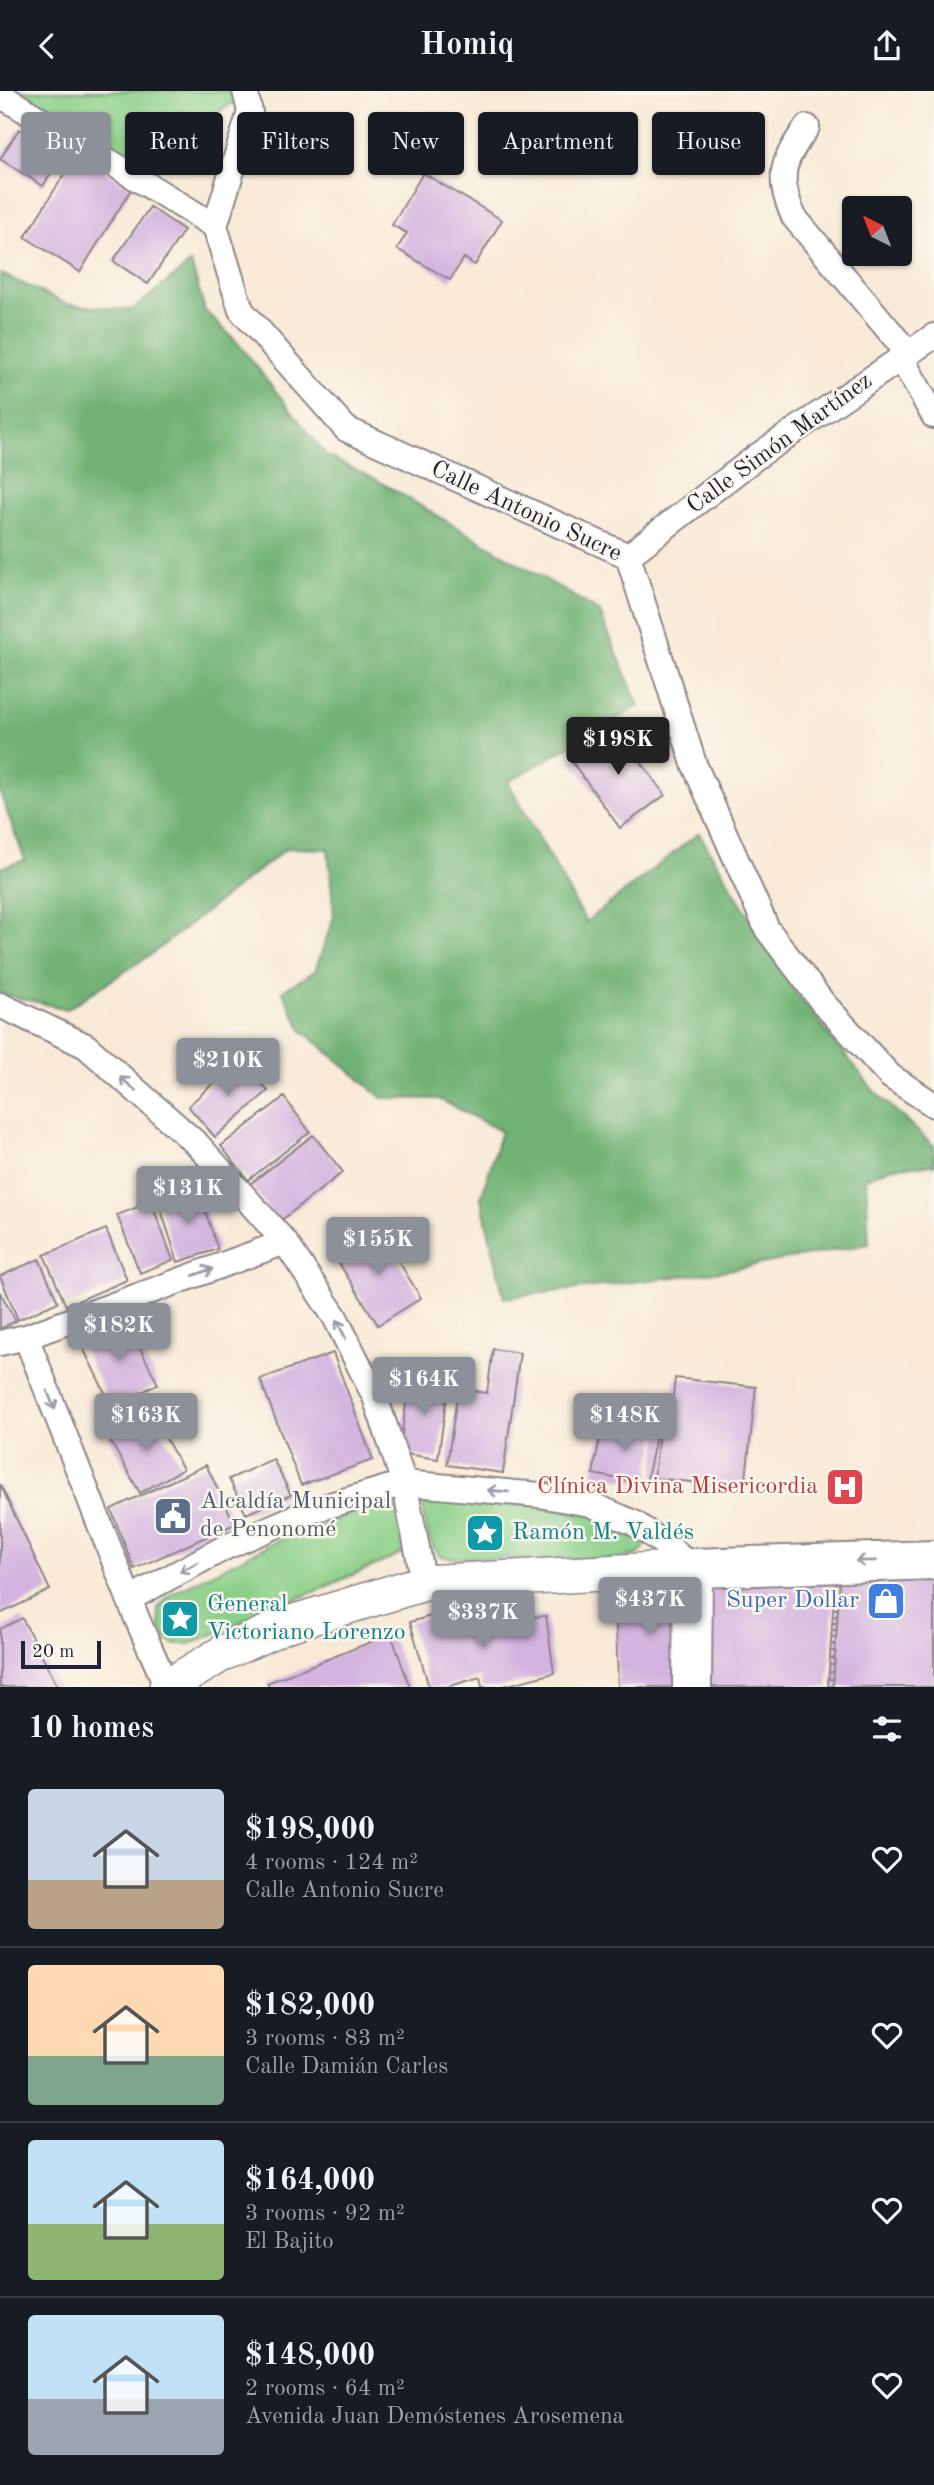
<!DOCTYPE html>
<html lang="en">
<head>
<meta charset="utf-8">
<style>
	body { margin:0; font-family:"Old Standard TT",serif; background:#242831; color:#f1f3f6; height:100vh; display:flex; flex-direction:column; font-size:26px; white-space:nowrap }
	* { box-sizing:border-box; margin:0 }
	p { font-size:23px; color:#9ea1a6 }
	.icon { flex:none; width:38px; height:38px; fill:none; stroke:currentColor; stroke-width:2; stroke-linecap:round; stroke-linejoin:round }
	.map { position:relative; height:1596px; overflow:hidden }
	.sheet { display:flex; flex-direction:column; background:#171b24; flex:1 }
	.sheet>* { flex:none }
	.guide { position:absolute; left:21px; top:21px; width:892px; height:63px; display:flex; gap:14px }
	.needle { width:46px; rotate:318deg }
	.buttons { position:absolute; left:842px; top:105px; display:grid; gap:14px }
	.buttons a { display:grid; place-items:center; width:70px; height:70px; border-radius:7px; background:#171b24; box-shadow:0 2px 5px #0004; font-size:35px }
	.scale { position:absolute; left:21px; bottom:18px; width:80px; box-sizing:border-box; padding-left:7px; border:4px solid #22223b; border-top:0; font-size:19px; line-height:24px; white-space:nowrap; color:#22223b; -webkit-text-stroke:5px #fbf7ec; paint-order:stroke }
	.price { position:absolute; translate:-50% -60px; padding:0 16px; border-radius:7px; background:#8c9099; color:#fff; font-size:23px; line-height:46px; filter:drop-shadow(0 2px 4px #0008) }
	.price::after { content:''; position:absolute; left:50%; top:42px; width:21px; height:16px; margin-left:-10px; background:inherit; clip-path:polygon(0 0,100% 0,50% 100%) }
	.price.selected { background:#222; color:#fff }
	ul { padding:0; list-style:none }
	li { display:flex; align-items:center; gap:21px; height:175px; padding:0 28px }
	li+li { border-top:2px solid #363941 }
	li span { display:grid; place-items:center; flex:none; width:196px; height:140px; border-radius:7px; color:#555 }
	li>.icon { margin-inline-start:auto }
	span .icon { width:84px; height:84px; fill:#fffc; stroke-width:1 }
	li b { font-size:30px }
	h2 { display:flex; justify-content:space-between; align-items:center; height:84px; padding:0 28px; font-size:30px }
	.chip { padding:0 24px; border-radius:7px; background:#171b24; box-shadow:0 2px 5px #0004; font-size:24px; line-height:63px }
	.chip.selected { background:#8c9099; color:#fff }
	header { display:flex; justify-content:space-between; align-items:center; height:91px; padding:0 28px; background:#171b24; font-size:32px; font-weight:600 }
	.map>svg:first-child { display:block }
	.green { fill:#8bcf88; stroke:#567862; stroke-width:2 }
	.forest { fill:#70b274; stroke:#496a58; stroke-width:2 }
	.building { fill:#d3b3df }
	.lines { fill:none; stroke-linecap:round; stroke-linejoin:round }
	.minor-casing { stroke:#8d8689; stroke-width:28 }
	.secondary-casing { stroke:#8d8689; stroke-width:38 }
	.primary-casing { stroke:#8d8689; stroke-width:42 }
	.path { stroke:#8d8689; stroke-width:4.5; stroke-dasharray:2 5; stroke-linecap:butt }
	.minor { stroke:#fff; stroke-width:24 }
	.secondary { stroke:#fff; stroke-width:35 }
	.primary { stroke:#fff; stroke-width:38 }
	.oneway { stroke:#9c9ca7 }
	.labels { text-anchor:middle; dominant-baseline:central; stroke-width:5; stroke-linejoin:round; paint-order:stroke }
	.street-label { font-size:24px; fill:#22223b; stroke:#fbf7ec }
	.health-label { font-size:24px; fill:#be3a42; stroke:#fbf7ec; text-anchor:end }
	.service-label { font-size:24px; fill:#4e5e75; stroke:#fbf7ec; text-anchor:start }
	.culture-label { font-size:24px; fill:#0d838f; stroke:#fbf7ec; text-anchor:start }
	.shop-label { font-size:24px; fill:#366cbe; stroke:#fbf7ec; text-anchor:end }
</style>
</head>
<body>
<header><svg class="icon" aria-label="back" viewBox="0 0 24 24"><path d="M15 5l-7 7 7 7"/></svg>Homiq<svg class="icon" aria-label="share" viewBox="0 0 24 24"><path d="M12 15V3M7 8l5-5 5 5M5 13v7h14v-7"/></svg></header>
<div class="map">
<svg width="934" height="1596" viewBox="0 0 934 1596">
	<rect width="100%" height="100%" fill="#fbf7ec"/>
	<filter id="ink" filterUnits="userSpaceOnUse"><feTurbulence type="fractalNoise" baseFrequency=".0143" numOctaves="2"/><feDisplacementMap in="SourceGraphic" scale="14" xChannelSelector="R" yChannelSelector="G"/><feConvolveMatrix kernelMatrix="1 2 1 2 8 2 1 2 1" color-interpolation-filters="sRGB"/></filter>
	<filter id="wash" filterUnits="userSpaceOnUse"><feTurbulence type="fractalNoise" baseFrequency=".00686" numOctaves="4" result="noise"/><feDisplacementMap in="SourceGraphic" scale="28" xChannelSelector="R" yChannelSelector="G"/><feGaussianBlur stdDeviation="1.57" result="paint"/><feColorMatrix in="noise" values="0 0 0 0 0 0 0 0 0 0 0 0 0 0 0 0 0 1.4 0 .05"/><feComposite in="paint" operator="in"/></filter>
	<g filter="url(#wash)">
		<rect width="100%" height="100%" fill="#f8ead7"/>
		<path class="green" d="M12,0H234L236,10L128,75Z
			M440,1401L604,1426L642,1451L644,1457L639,1463L621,1468L450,1467L440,1465C428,1452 418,1421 426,1404Z
			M382,1411H391L396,1415L407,1459L397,1465L190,1553H172L161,1541L158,1517L171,1503L283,1447Z"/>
		<path class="forest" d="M191,172L205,220L237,251L327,365L375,388L599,520L639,615L508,691L586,831L699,742L790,894L875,1001L934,1055V1074L893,1076L866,1087L869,1153L722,1180L504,1207L481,1107L501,1040L439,1008L382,1007L302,939L282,900L315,880L334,825L328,758L287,757L153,862L67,918L0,903V777L25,769L0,702V182L66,213L132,219Z"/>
		<g id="blocks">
			<path class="building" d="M19,38L62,65L43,95L0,68Z
				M77,63L132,97L80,181L25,146Z
				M423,82L502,129L475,174L464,167L450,189L397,158L407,142L392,134Z
				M150,116L184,139L148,193L113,170Z
				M615,635L665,704L620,737L570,668Z
				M241,968L268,1000L215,1046L188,1015Z
				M284,1006L310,1041L248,1089L221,1055Z
				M313,1044L343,1081L279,1131L250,1093Z
				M198,1099L218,1158L178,1171L159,1113Z
				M151,1111L173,1169L140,1182L117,1124Z
				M106,1138L127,1189L66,1215L44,1164Z
				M379,1138L421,1207L378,1234L335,1166Z
				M39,1168L58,1211L18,1229L0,1185Z
				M0,1201L16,1230L0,1238Z
				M126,1229L158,1293L112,1316L80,1251Z
				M493,1258L520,1262L503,1382L447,1374L458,1298L487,1302Z
				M333,1262L373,1369L301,1394L260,1288Z
				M410,1284L449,1289L438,1368L399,1362Z
				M675,1287L756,1296L745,1397L654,1387L659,1341L669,1342Z
				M151,1321L183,1378L140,1402L108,1346Z
				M603,1330L657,1341L646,1393L593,1383Z
				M273,1368L291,1404L246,1423L229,1388Z
				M206,1374L235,1433L134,1478L111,1418Z
				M0,1393L50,1499L0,1523Z
				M934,1485V1596H833L840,1486Z
				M711,1489H835L828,1596H708Z
				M681,1494L684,1596H618L615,1497Z
				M459,1517L464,1531L546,1525L554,1582L500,1596H482L480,1586L447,1596H429L410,1531Z
				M22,1527L58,1596H0V1538Z
				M391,1543L410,1596H269L267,1592Z"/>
		</g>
	</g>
	<g filter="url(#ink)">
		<use href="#blocks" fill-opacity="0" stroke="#8d8689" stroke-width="2"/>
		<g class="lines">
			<g class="minor-casing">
				<path id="minor" d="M245,0L250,21L215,135L241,219L346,338L628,465L694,673L767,838L823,912L890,985L934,1014
					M0,4L215,135
					M807,36C782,71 776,85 794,126L908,262
					M901,267L934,325
					M628,465L756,366L934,245
					M0,914L86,955L198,1054L285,1151L335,1226L375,1306L404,1392L424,1492
					M26,1246L137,1528L167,1596
					M0,1252L26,1246L285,1151
					M129,1508L226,1456L307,1421L404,1392L539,1404L590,1413L634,1432L665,1453L693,1477"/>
			</g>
			<g class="secondary-casing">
				<path id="secondary" d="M167,1596L223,1562L285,1534L424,1492L693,1477"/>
			</g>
			<g class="primary-casing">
				<path id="primary" d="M692,1596L693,1477L934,1469"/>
			</g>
			<path class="path" d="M831,1596L837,1503"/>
			<use href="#minor" class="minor"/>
			<use href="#secondary" class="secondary"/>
			<use href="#primary" class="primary"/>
		</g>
		<defs><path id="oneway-shaft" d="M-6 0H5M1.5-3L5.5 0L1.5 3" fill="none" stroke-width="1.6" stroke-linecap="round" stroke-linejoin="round" transform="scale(1.75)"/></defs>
		<g class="oneway">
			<use href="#oneway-shaft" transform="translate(128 993) rotate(-139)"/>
			<use href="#oneway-shaft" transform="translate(203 1181) rotate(-20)"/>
			<use href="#oneway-shaft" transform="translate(341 1238) rotate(-116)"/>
			<use href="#oneway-shaft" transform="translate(51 1309) rotate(68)"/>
			<use href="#oneway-shaft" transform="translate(498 1400) rotate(-175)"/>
			<use href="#oneway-shaft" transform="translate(866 1470) rotate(179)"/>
			<use href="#oneway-shaft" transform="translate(189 1476) rotate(152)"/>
		</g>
	</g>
	<defs>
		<g id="hospital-square" transform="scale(2.0125)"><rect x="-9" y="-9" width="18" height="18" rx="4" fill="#e0444e" stroke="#fbf7ec"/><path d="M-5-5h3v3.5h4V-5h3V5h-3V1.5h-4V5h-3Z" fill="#fff"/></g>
		<g id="civic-square" transform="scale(2.0125)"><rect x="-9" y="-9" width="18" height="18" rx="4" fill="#5c6f8a" stroke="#fbf7ec"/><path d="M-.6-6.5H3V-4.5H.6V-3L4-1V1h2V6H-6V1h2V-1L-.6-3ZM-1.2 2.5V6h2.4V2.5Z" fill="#fff"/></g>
		<g id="sight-square" transform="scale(2.0125)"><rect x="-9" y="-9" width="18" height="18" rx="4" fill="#0f9aa8" stroke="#fbf7ec"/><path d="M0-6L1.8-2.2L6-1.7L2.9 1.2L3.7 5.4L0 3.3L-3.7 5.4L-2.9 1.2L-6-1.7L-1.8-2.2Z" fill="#fff"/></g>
		<g id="shop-square" transform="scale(2.0125)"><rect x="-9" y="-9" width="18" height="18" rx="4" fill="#3f7fe0" stroke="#fbf7ec"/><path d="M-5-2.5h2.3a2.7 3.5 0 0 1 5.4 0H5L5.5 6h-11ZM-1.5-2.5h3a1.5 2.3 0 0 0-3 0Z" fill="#fff"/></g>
	</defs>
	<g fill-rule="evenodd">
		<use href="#hospital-square" x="845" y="1396"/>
		<use href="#civic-square" x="173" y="1425"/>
		<use href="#sight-square" x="485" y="1442"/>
		<use href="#shop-square" x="886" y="1510"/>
		<use href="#sight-square" x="180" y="1528"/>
	</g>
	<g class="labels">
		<g class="street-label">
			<text transform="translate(780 353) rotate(-36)">Calle Simón Martínez</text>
			<text transform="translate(526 421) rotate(25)">Calle Antonio Sucre</text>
		</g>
		<g class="health-label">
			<text x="818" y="1396">Clínica Divina Misericordia</text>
		</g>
		<g class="service-label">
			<text x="200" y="1411">Alcaldía Municipal<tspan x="200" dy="28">de Penonomé</tspan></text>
		</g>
		<g class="culture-label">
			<text x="512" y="1442">Ramón M. Valdés</text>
			<text x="207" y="1514">General<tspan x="207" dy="28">Victoriano Lorenzo</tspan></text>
		</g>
		<g class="shop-label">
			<text x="859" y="1510">Super Dollar</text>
		</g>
	</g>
</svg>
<div class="buttons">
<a><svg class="needle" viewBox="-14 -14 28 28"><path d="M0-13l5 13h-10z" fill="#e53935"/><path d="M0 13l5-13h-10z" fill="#9ea1a6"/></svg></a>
</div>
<div class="scale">20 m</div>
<b class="price selected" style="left:618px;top:686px">$198K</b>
<b class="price" style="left:228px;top:1007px">$210K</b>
<b class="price" style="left:188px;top:1135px">$131K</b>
<b class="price" style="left:378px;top:1186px">$155K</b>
<b class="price" style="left:119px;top:1272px">$182K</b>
<b class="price" style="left:424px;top:1326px">$164K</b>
<b class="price" style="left:146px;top:1362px">$163K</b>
<b class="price" style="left:625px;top:1362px">$148K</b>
<b class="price" style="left:650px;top:1546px">$437K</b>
<b class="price" style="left:483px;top:1559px">$337K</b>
<div class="guide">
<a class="chip selected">Buy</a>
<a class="chip">Rent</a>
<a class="chip">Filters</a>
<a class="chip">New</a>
<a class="chip">Apartment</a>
<a class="chip">House</a>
</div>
</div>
<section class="sheet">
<h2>10 homes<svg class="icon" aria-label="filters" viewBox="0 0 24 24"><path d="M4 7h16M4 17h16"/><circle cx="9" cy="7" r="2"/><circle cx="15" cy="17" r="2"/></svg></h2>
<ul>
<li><span style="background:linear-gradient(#c9d6e8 65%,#b9a48a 0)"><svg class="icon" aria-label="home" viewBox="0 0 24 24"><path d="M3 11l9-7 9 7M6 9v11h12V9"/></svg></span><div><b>$198,000</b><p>4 rooms · 124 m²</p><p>Calle Antonio Sucre</p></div><svg class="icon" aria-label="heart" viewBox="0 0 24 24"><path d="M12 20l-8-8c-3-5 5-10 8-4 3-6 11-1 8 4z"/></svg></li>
<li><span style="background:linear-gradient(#ffd9b3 65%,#7fa58c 0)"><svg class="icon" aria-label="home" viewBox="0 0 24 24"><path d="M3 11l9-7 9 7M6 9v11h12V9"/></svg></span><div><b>$182,000</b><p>3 rooms · 83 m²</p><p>Calle Damián Carles</p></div><svg class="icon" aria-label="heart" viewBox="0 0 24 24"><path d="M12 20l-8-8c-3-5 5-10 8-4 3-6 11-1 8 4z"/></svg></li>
<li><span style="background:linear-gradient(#bfe0f5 60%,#8fb573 0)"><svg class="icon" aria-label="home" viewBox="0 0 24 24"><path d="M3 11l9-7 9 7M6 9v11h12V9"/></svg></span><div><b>$164,000</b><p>3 rooms · 92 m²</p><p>El Bajito</p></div><svg class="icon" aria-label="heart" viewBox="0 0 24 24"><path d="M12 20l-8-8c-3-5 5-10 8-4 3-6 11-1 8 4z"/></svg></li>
<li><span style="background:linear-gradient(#bfe0f5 60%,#9aa5b1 0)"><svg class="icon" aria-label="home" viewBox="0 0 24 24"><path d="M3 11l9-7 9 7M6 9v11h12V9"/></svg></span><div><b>$148,000</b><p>2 rooms · 64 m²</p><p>Avenida Juan Demóstenes Arosemena</p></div><svg class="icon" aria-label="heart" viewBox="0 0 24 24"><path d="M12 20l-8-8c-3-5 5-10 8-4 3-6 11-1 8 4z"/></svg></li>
</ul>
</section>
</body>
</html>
